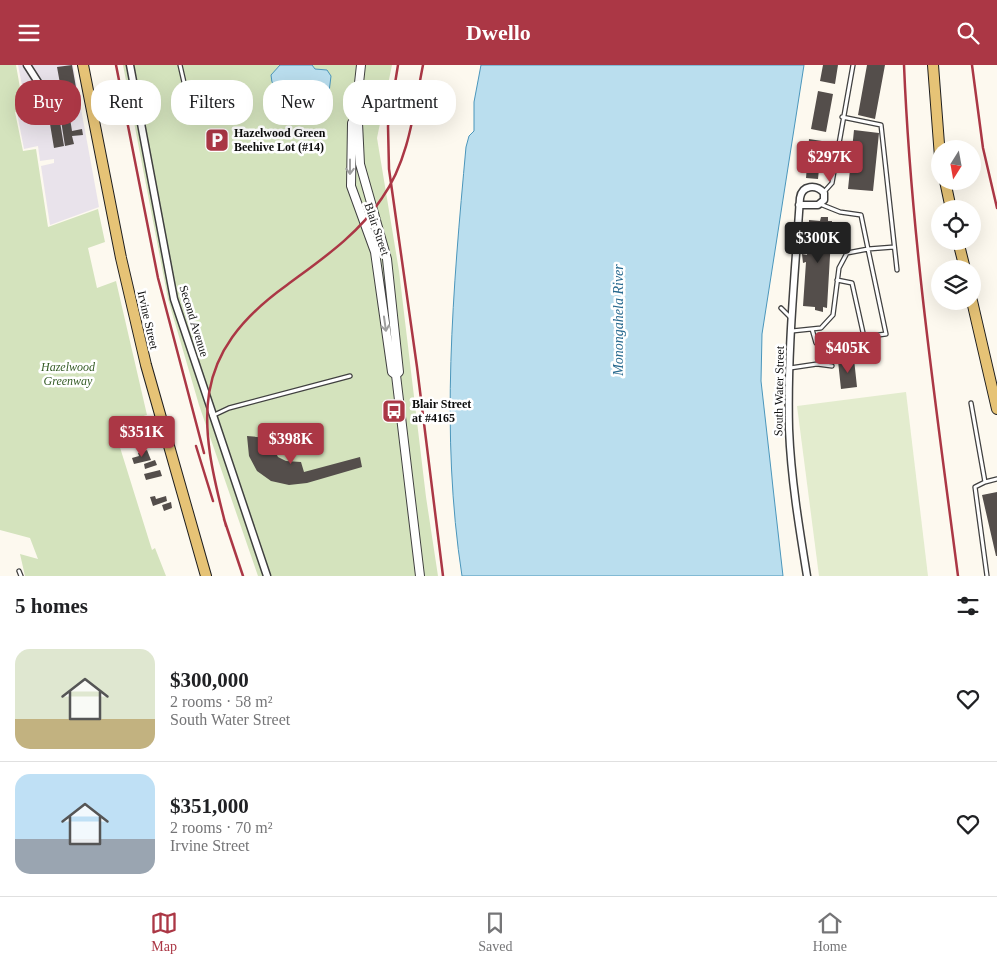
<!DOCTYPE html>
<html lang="en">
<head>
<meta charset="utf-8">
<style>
	body { margin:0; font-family:"Times New Roman",serif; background:#f6f6f6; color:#202124; height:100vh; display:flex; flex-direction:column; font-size:19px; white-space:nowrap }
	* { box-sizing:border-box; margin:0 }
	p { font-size:16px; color:#757577 }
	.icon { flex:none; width:28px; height:28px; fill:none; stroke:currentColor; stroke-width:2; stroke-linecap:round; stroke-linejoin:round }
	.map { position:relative; height:511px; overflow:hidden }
	.side { display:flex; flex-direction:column; background:#fff; flex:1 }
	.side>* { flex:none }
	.banner { position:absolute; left:15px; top:15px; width:500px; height:45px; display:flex; gap:10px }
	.needle { width:32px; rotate:191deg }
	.fabs { position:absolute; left:931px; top:75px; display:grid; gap:10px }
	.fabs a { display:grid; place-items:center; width:50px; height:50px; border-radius:50%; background:#fff; box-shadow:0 5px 20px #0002; font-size:25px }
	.price { position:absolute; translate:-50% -42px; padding:0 11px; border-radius:5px; background:#ab3745; color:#fff; font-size:16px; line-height:32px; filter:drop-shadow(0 1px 2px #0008) }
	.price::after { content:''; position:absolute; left:50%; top:30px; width:15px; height:11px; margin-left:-8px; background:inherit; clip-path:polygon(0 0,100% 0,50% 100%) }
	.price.current { background:#222; color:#fff }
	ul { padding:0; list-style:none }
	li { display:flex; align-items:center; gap:15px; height:125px; padding:0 15px }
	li+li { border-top:1px solid #e0e0e0 }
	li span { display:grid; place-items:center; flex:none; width:140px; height:100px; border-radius:15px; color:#555 }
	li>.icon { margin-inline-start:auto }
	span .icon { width:60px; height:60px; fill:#fffc; stroke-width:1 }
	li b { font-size:21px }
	h2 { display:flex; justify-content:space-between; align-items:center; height:60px; padding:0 15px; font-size:21px }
	.chip { padding:0 18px; border-radius:20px; background:#fff; box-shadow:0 5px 20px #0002; font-size:18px; line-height:45px }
	.chip.current { background:#ab3745; color:#fff }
	header { display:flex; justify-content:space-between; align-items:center; height:65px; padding:0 15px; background:#ab3745; color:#fff; font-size:22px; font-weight:700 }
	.tab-bar { display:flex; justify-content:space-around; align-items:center; height:70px; border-top:1px solid #e0e0e0; background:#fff; font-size:14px; color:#757577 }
	.tab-bar a { display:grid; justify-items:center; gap:2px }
	.tab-bar .current { color:#ab3745 }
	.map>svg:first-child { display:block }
	.industrial { fill:#e9e3eb }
	.green { fill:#d4e3bd }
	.pitch { fill:#e3ecce }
	.water { fill:#badeee; stroke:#4b96bb }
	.building { fill:#544e4b }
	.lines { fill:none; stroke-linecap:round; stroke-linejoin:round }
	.service-casing { stroke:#404040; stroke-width:5.5 }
	.minor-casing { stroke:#404040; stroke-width:9 }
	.tertiary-casing { stroke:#404040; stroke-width:10 }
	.primary-casing { stroke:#1e1e1e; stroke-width:12 }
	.service { stroke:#fff; stroke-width:3 }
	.minor { stroke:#fff; stroke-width:6 }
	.tertiary { stroke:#fff; stroke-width:8 }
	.primary { stroke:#e6c376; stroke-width:10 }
	.rail { stroke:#ab3745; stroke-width:2.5 }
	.oneway { stroke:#9e9e9e }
	.labels { text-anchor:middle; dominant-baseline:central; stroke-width:5; stroke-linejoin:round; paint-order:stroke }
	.poi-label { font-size:12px; font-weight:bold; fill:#0d0d0d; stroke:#fff; text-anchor:start }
	.street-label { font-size:12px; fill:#0d0d0d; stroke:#fff }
	.park-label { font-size:12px; font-style:italic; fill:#355c26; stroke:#fff }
	.water-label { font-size:14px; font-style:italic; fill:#27698e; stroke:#fff }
</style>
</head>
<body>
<header><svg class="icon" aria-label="menu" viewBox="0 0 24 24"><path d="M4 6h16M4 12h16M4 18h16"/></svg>Dwello<svg class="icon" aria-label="search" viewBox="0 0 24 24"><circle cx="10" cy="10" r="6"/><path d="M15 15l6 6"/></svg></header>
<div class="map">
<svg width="997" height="511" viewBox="0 0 997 511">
	<rect width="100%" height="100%" fill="#fdf9ef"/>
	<path class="industrial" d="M18,0H73L99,142L50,160L41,101L54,98V94L40,96L38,81L24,84L17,48L27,46Z"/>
	<path class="green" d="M0,0H16L24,46L15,47L23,86L36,84L48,162L98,144L105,177L88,183L97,223L116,216L147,350L113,360L152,485L155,483L166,511H25L20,489L38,494L30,473L0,465Z
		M123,0H392L377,73L399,206L426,432L438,511H258L199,340L168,234Z"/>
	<path class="pitch" d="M906,327L928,511H819L797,341Z"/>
	<path class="water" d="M280,0H312L315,4L327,5L331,11L326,52C321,54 307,56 302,55C296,53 294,47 292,43C283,30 272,28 271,10Z
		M481,0H804L762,269L761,316L783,511H462C440,369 453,224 466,82L469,71L474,66V37Z"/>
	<path class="building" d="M72,0L79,39L57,43L54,25L61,24L57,2Z
		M823,0H838L835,19L820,16Z
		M867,0H885L875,54L858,50Z
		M818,26L833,29L826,67L811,64Z
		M69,47L72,66L82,64L83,70L72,71L74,79L65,81L60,49Z
		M59,51L64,81L54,83L49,53Z
		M854,65L879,68L873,126L848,124Z
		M809,74L822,76L818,114L806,113Z
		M821,152H828V156H832L827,243L823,242V247L815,245V242L803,241L806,197L803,198L802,189L807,190L809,155L820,156Z
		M854,294L857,322L841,324L838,296Z
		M147,359L150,369L133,374L130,364Z
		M126,366L129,374L121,377L119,369Z
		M247,371L268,373L278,392L286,396L301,397L304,407L360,392L362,402L307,418L289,420L271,416L257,406L249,391Z
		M147,385L151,395L134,399L132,393L139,391L138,388Z
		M155,395L157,400L145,404L144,399Z
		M160,405L162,411L146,415L144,409Z
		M997,427V491H996L982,430Z
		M155,431L156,434L166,431L167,436L153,441L150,432Z
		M171,437L172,443L164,446L162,440Z"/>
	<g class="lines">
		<g class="service-casing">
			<path id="service" d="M180,0L186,26
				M842,52L881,60L897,205
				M824,127L832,118L853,0
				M837,215L852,218L864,272
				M781,243L790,252
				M812,264L816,278L886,269L868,184L894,182
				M792,266L821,263L833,250L839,203L847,188L868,184L861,150L840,147L820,139
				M790,303L817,299L832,301
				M971,338L985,417L997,414
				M212,351L229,343L350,311
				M985,417L975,422L987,511
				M19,506L21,511"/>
		</g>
		<g class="minor-casing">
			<path id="minor" d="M27,0L43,25L39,46
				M130,0L174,234L267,511
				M799,140H818L824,135V128C816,119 802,120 800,133C795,209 787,287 789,364C791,413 799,462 807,511"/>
		</g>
		<g class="tertiary-casing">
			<path id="tertiary" d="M361,0L355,54L352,58L351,121L375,187L392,307L396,310
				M355,54L358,58L360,99L387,194L399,307L396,310L420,511"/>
		</g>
		<g class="primary-casing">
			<path id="primary" d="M83,0L121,193L146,300L206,511
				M933,0L940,92
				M945,116L951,144
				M958,176L965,204
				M972,236L997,344"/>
		</g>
		<use href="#service" class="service"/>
		<use href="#minor" class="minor"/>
		<use href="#tertiary" class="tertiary"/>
		<use href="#primary" class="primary"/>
		<path class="rail" d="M116,0L158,213L204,388
			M398,0L388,61L389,104L417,302L443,511
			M904,0C911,171 936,341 958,511
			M972,0L983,83L997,143
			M196,381L213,436
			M224,454L243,511
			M226,461C198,355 189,290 287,220C322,194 358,170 382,133C409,95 414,45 423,0"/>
	</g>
	<defs><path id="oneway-shaft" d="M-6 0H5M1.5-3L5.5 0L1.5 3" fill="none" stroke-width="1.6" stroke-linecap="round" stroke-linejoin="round" transform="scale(1.25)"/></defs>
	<g class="oneway">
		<use href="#oneway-shaft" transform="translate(350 102) rotate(90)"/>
		<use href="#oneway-shaft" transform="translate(385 259) rotate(82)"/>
	</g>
	<defs>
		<g id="parking-square" transform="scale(1.25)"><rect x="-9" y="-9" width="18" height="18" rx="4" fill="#ab3745" stroke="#fff"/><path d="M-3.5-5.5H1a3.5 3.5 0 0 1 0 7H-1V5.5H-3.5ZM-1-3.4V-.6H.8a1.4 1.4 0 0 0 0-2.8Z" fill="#fff"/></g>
		<g id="bus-square" transform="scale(1.25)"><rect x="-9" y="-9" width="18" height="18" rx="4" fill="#ab3745" stroke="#fff"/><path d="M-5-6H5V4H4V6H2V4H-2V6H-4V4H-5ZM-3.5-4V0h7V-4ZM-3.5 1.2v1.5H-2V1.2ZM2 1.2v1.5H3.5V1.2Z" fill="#fff"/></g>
	</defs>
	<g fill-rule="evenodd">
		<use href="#parking-square" x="217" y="75"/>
		<use href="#bus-square" x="394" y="346"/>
	</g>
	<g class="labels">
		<g class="poi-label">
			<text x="234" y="68">Hazelwood Green<tspan x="234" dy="14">Beehive Lot (#14)</tspan></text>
			<text x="412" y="339">Blair Street<tspan x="412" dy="14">at #4165</tspan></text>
		</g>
		<g class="street-label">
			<text transform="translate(377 164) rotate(71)">Blair Street</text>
			<text transform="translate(148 255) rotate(77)">Irvine Street</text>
			<text transform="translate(194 256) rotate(73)">Second Avenue</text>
			<text transform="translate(779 326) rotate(-89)">South Water Street</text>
		</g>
		<g class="park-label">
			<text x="68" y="302">Hazelwood<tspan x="68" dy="14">Greenway</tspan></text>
		</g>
		<g class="water-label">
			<text transform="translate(618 255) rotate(-90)">Monongahela River</text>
		</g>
	</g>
</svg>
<div class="fabs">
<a><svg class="needle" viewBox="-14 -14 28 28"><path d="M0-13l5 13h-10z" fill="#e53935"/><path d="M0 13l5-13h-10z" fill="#757577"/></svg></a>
<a><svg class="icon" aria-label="locate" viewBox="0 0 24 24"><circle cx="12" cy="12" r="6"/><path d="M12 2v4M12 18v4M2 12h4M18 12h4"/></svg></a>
<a><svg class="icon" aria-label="layers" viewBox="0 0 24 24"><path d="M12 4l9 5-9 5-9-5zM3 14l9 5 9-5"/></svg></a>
</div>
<b class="price" style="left:830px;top:118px">$297K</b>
<b class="price current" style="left:818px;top:199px">$300K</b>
<b class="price" style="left:848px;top:309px">$405K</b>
<b class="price" style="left:142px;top:393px">$351K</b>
<b class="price" style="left:291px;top:400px">$398K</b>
<div class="banner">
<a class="chip current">Buy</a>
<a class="chip">Rent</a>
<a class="chip">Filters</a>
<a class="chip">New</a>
<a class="chip">Apartment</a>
</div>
</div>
<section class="side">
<h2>5 homes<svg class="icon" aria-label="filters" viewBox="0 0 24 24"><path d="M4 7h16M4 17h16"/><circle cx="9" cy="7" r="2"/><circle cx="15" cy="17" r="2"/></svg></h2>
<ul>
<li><span style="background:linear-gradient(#dfe7d0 70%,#c2b280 0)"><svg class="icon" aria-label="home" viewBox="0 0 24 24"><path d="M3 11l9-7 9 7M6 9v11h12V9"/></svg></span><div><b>$300,000</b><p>2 rooms · 58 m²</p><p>South Water Street</p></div><svg class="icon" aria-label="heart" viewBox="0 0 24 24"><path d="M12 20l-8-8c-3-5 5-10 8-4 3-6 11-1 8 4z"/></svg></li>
<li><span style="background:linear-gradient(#bfe0f5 65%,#9aa5b1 0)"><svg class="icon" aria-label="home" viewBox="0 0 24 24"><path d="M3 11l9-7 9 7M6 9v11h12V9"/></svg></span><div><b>$351,000</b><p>2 rooms · 70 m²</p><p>Irvine Street</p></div><svg class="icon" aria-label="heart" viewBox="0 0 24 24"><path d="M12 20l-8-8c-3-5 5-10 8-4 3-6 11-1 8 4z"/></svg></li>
</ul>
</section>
<nav class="tab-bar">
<a class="current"><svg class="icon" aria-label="map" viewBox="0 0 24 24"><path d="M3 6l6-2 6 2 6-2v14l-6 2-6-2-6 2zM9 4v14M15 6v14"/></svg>Map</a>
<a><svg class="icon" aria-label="saved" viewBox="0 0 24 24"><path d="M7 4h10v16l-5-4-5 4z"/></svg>Saved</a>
<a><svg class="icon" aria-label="home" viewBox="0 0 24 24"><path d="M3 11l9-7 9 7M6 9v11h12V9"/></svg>Home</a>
</nav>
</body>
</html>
